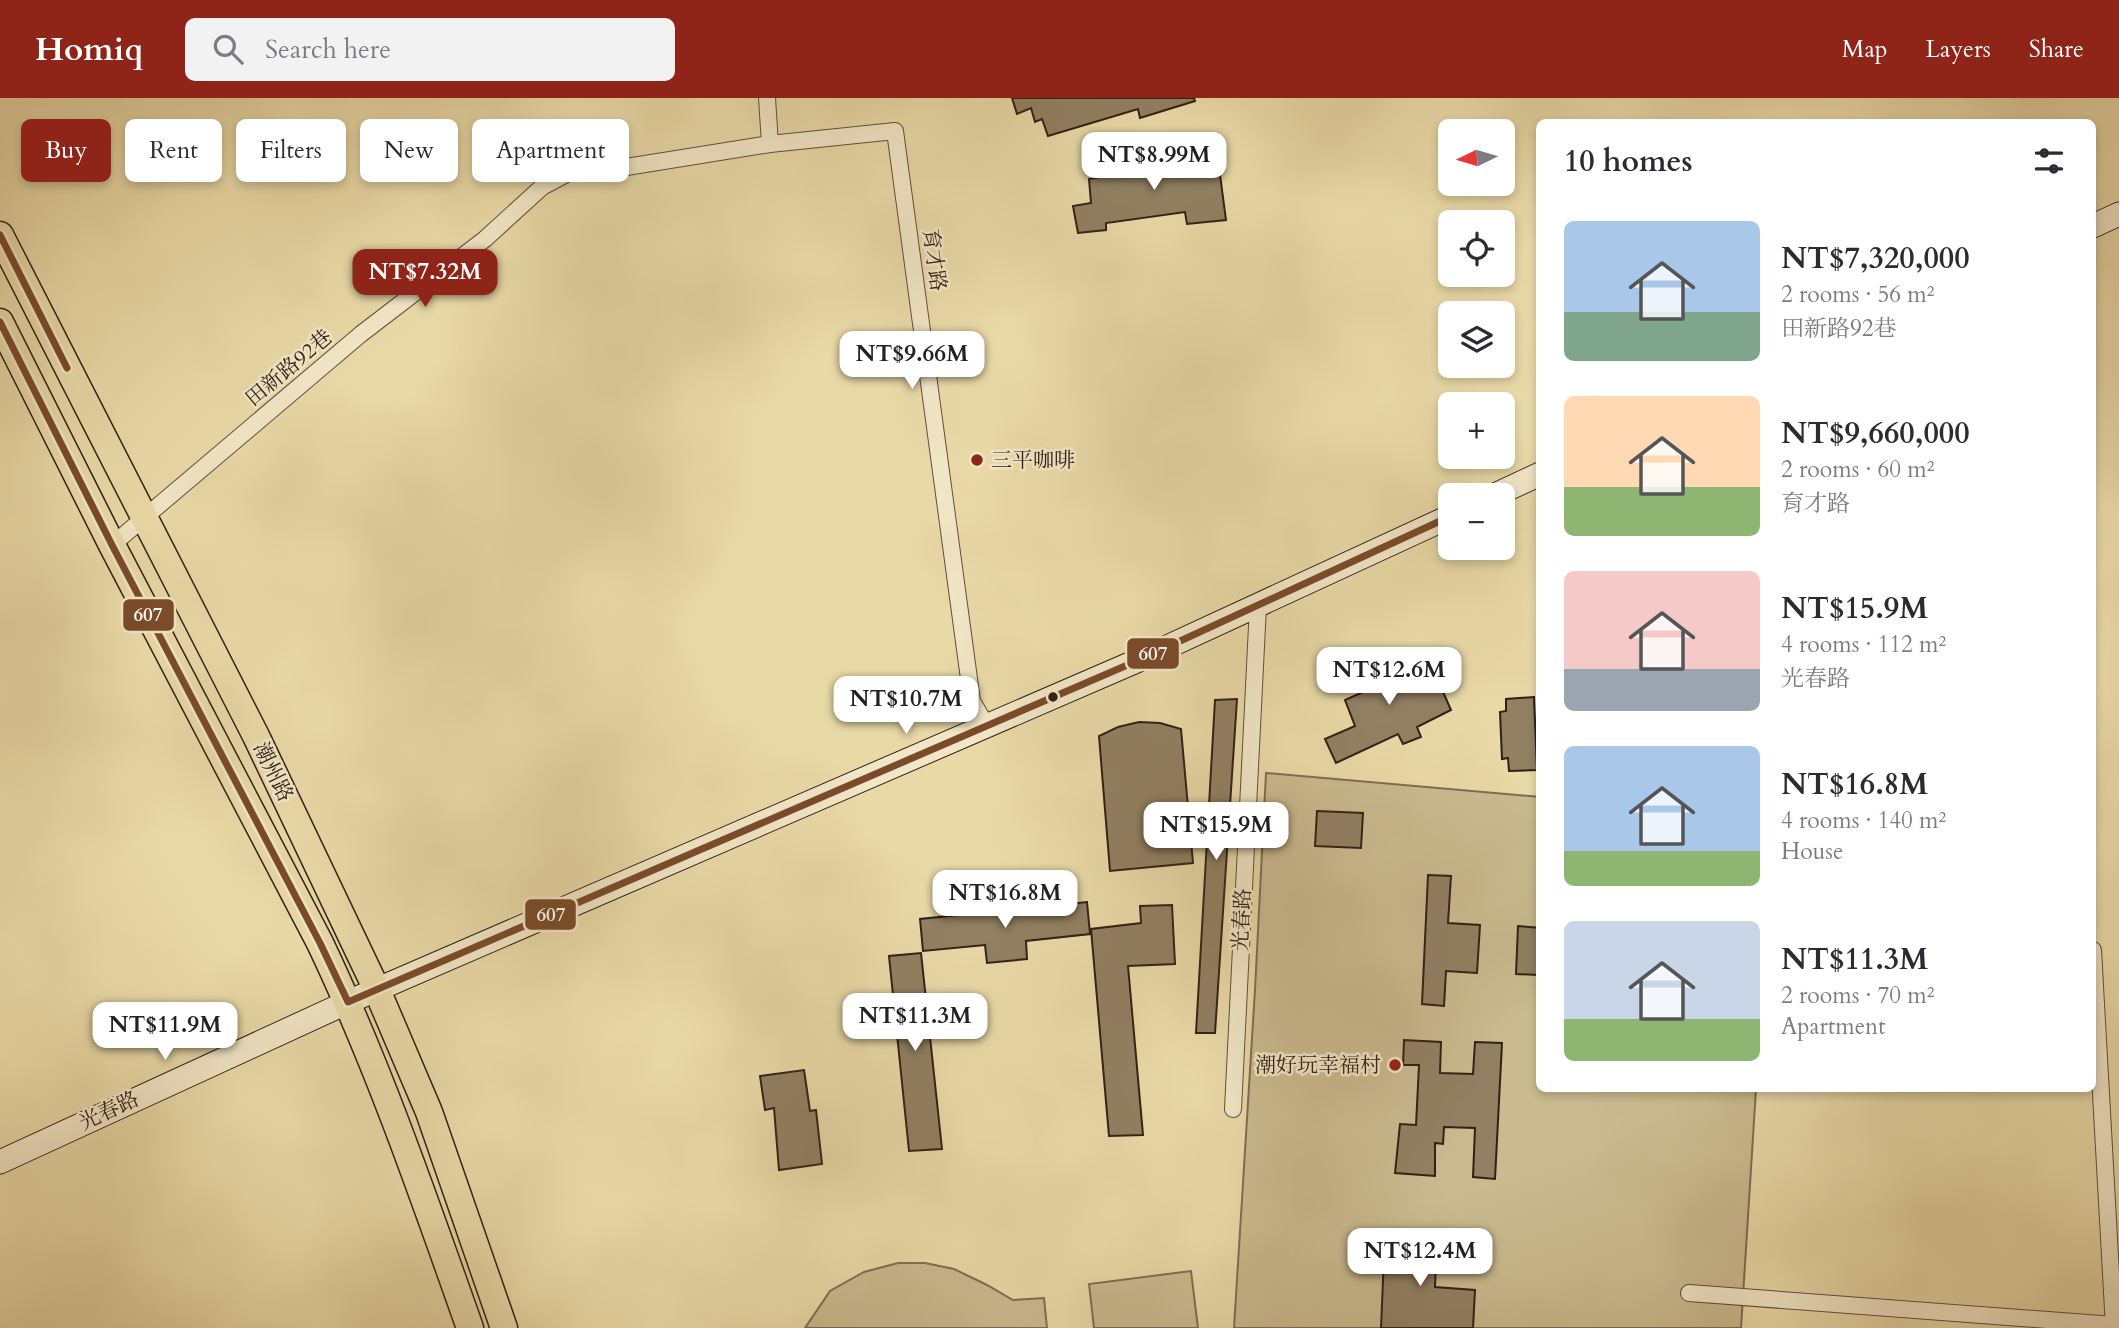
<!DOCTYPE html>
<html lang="en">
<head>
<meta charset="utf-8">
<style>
	body { margin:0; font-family:Cardo,"Noto Serif TC",serif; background:#f2f2f3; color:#2b2b33; height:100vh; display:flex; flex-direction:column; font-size:26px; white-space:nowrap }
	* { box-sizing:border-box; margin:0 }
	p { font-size:23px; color:#7c7c81 }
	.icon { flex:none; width:38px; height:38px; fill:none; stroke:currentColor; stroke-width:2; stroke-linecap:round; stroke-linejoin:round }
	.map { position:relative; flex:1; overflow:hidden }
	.details { position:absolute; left:1536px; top:21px; width:560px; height:973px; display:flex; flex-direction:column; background:#fff; border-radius:10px; box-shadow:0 4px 10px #0003 }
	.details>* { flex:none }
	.top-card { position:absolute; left:21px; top:21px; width:665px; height:63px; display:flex; gap:14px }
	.needle { width:46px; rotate:265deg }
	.fabs { position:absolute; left:1438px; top:21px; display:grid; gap:14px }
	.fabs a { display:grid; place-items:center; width:77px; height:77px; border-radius:10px; background:#fff; box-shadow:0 4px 10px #0003; font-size:35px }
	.price { position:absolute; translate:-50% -60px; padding:0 16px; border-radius:14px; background:#fff; color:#222; font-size:23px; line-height:46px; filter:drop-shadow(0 2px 4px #0008) }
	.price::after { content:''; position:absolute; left:50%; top:42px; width:21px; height:16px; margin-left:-10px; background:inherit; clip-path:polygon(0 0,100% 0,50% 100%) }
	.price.selected { background:#8f2418; color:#fff }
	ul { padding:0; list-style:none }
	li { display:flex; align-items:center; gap:21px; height:175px; padding:0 28px }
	li span { display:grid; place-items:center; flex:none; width:196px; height:140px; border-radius:10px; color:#555 }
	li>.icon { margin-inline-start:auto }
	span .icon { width:84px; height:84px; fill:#fffc; stroke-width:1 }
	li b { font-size:30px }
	h2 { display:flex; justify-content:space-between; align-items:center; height:84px; padding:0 28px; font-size:30px }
	.chip { padding:0 24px; border-radius:10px; background:#fff; box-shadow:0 4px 10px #0003; font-size:24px; line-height:63px }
	.chip.selected { background:#8f2418; color:#fff }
	header { display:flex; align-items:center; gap:42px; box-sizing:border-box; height:98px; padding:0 35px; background:#8f2418; color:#fff }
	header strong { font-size:33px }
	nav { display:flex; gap:38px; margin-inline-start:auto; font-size:24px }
	.search { width:490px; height:63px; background:#f2f2f3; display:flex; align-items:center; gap:18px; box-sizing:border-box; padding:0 24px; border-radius:10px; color:#7c7c81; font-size:26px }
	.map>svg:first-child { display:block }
	.green { fill:#caba8f; stroke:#7e6d53; stroke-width:2 }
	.building { fill:#918062; stroke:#322017; stroke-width:2 }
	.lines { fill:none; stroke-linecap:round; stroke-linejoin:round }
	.street-casing { stroke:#604e3b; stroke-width:18 }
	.secondary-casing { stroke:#322017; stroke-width:25 }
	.primary-casing { stroke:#322017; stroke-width:29 }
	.street { stroke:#f1e6c6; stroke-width:16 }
	.secondary { stroke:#f1e6c6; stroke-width:23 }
	.primary { stroke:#e9d9a7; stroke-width:26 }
	.bus-1-casing { stroke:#f1e6c6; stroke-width:12 }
	.bus-1 { stroke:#7a4b2a; stroke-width:7 }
	.poi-dot { fill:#8f2418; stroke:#f1e6c6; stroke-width:2.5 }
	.bus-dot { fill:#322017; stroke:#f1e6c6; stroke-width:2.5 }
	.labels { text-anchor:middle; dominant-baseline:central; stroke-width:5; stroke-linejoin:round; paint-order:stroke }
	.street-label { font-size:21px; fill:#322017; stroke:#f1e6c6 }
	.poi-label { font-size:21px; fill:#322017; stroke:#f1e6c6; text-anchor:start }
	.line-badge { stroke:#f1e6c6; stroke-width:2.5 }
	.badge-label { font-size:19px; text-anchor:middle; font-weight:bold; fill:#fff }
</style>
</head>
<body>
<header>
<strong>Homiq</strong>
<div class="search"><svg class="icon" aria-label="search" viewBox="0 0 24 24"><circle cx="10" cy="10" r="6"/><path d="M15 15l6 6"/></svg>Search here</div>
<nav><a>Map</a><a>Layers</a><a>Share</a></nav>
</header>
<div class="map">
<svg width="2119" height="1230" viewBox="0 0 2119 1230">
	<rect width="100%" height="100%" fill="#e9d9a7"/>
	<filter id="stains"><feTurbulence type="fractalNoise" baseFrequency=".00286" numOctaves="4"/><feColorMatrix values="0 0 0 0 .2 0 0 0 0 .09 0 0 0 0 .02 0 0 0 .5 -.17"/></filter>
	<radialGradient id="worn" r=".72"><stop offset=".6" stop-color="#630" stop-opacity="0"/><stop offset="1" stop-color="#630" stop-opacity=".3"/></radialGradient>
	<path class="green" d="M1266,675L1540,699V990L1756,991L1741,1230H1234L1255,892Z
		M898,1165H925L954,1171L987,1187L1013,1202L1044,1200L1047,1230H805L830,1193L864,1174Z
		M1191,1173L1198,1230H1094L1089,1186Z"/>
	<path class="building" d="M1012,0H1194L1195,3L1140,20L1138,11L1048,38L1042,21L1035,24L1031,10L1017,16Z
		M1217,54L1226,122L1187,126L1185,114L1106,125V132L1078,135L1073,108L1091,105L1089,81L1101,79L1099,68Z
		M1385,552L1397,580L1430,564L1451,612L1417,629L1421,639L1403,646L1398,636L1336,665L1325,641L1355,628L1345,602L1372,590L1361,562Z
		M1534,599L1537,672L1509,673L1508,660L1502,661L1500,614L1506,613V601Z
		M1237,601L1215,935H1196L1215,602Z
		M1139,624L1160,625L1181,631L1193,765L1110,773L1099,638L1118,629Z
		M1317,713L1363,715L1361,750L1315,748Z
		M1428,777L1451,778L1448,825L1480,827L1477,875L1446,873L1444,908L1422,906Z
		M1087,804L1090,836L1026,843L1027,861L987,865L985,847L923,853L920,821Z
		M1172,807L1175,866L1128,868L1143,1037L1109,1038L1091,831L1141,825L1140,808Z
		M1518,828L1540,830L1538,877L1516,876Z
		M921,855L942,1051L909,1053L889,858Z
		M1404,942L1441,944L1440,975L1473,976L1475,944L1502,945L1495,1081L1473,1079L1475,1030L1444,1029L1443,1046L1435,1045V1078L1395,1075L1400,1026L1416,1027L1419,967H1403Z
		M804,972L810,1013L816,1012L822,1066L779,1072L774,1010L765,1012L760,978Z
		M1385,1134L1437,1138L1435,1189L1475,1192L1473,1230H1381Z"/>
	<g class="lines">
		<g class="street-casing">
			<path id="street" d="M767,0L770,46
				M112,447L361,236L485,141L542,89L568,75L614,71L770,46L895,33L972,603L986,627
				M2093,852L2114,1230
				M1233,1011L1258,508
				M1689,1195L2114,1227"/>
		</g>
		<g class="secondary-casing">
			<path id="secondary" d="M2093,128L2119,116
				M1495,397L1540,376
				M0,1064L348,904L1139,562L1451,418"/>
		</g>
		<g class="primary-casing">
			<path id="primary" d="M0,137L256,638L377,892L429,1014L504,1230
				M0,224L112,447L320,845C379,969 424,1100 470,1230"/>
		</g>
		<use href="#street" class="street"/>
		<use href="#secondary" class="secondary"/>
		<use href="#primary" class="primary"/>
		<g class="bus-1-casing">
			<path id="bus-1" d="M0,137L67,270
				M0,224L112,447L320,845L348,904L1139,562L1451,418"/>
		</g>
		<use href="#bus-1" class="bus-1"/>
	</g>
	<g class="poi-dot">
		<circle cx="977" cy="362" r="7"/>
		<circle cx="1395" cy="967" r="7"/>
	</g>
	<circle class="bus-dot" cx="1053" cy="599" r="6"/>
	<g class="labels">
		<g class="street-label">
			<text transform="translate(934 162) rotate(82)">育才路</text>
			<text transform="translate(289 270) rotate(-40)">田新路92巷</text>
			<text transform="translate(273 674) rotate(64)">潮州路</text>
			<text transform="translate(1242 822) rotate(-87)">光春路</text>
			<text transform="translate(109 1013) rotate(-25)">光春路</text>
		</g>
		<g class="poi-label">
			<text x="991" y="362">三平咖啡</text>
			<text x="1381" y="967" text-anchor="end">潮好玩幸福村</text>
		</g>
	</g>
	<g class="line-badge">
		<rect x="122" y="500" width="53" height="34" rx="7" fill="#7a4b2a"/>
		<rect x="1126" y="539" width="54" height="33" rx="7" fill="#7a4b2a"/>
		<rect x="524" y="800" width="53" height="33" rx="7" fill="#7a4b2a"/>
	</g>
	<g class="badge-label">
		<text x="148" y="523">607</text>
		<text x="1153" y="562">607</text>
		<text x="551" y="823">607</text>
	</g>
	<rect width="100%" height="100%" filter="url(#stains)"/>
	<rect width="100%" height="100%" fill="url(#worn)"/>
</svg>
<div class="fabs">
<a><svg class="needle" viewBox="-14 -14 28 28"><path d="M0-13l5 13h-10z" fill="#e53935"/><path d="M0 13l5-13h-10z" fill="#7c7c81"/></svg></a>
<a><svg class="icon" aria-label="locate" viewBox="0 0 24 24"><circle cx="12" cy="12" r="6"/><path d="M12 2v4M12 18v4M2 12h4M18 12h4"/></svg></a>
<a><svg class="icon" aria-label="layers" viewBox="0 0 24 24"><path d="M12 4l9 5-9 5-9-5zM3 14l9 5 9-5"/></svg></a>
<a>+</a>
<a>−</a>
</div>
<b class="price" style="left:1154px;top:94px">NT$8.99M</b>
<b class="price selected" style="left:425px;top:211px">NT$7.32M</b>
<b class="price" style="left:912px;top:293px">NT$9.66M</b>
<b class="price" style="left:1389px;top:609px">NT$12.6M</b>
<b class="price" style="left:906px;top:638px">NT$10.7M</b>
<b class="price" style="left:1216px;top:764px">NT$15.9M</b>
<b class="price" style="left:1005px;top:832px">NT$16.8M</b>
<b class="price" style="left:915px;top:955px">NT$11.3M</b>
<b class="price" style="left:165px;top:964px">NT$11.9M</b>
<b class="price" style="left:1420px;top:1190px">NT$12.4M</b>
<div class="top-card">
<a class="chip selected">Buy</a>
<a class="chip">Rent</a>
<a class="chip">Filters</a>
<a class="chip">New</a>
<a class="chip">Apartment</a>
</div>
<section class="details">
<h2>10 homes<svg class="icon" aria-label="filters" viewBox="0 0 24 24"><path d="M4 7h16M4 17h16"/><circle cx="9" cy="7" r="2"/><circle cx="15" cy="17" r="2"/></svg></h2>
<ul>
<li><span style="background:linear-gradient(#a9c7e8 65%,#7fa58c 0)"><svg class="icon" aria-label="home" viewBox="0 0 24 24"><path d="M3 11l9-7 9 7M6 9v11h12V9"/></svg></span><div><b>NT$7,320,000</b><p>2 rooms · 56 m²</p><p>田新路92巷</p></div></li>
<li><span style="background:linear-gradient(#ffd9b3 65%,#8fb573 0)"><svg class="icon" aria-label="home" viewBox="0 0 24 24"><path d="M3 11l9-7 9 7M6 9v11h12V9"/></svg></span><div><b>NT$9,660,000</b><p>2 rooms · 60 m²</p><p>育才路</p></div></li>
<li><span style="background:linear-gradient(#f6c9c9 70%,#9aa5b1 0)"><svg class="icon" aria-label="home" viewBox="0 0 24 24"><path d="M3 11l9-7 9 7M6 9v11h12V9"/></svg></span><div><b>NT$15.9M</b><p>4 rooms · 112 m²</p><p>光春路</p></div></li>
<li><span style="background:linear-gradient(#a9c7e8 75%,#8fb573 0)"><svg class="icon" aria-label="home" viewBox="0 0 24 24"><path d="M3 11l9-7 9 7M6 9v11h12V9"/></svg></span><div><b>NT$16.8M</b><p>4 rooms · 140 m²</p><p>House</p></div></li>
<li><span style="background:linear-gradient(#c9d6e8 70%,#8fb573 0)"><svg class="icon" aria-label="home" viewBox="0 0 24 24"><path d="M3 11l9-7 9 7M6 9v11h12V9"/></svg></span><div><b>NT$11.3M</b><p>2 rooms · 70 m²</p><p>Apartment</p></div></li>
</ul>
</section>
</div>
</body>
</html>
